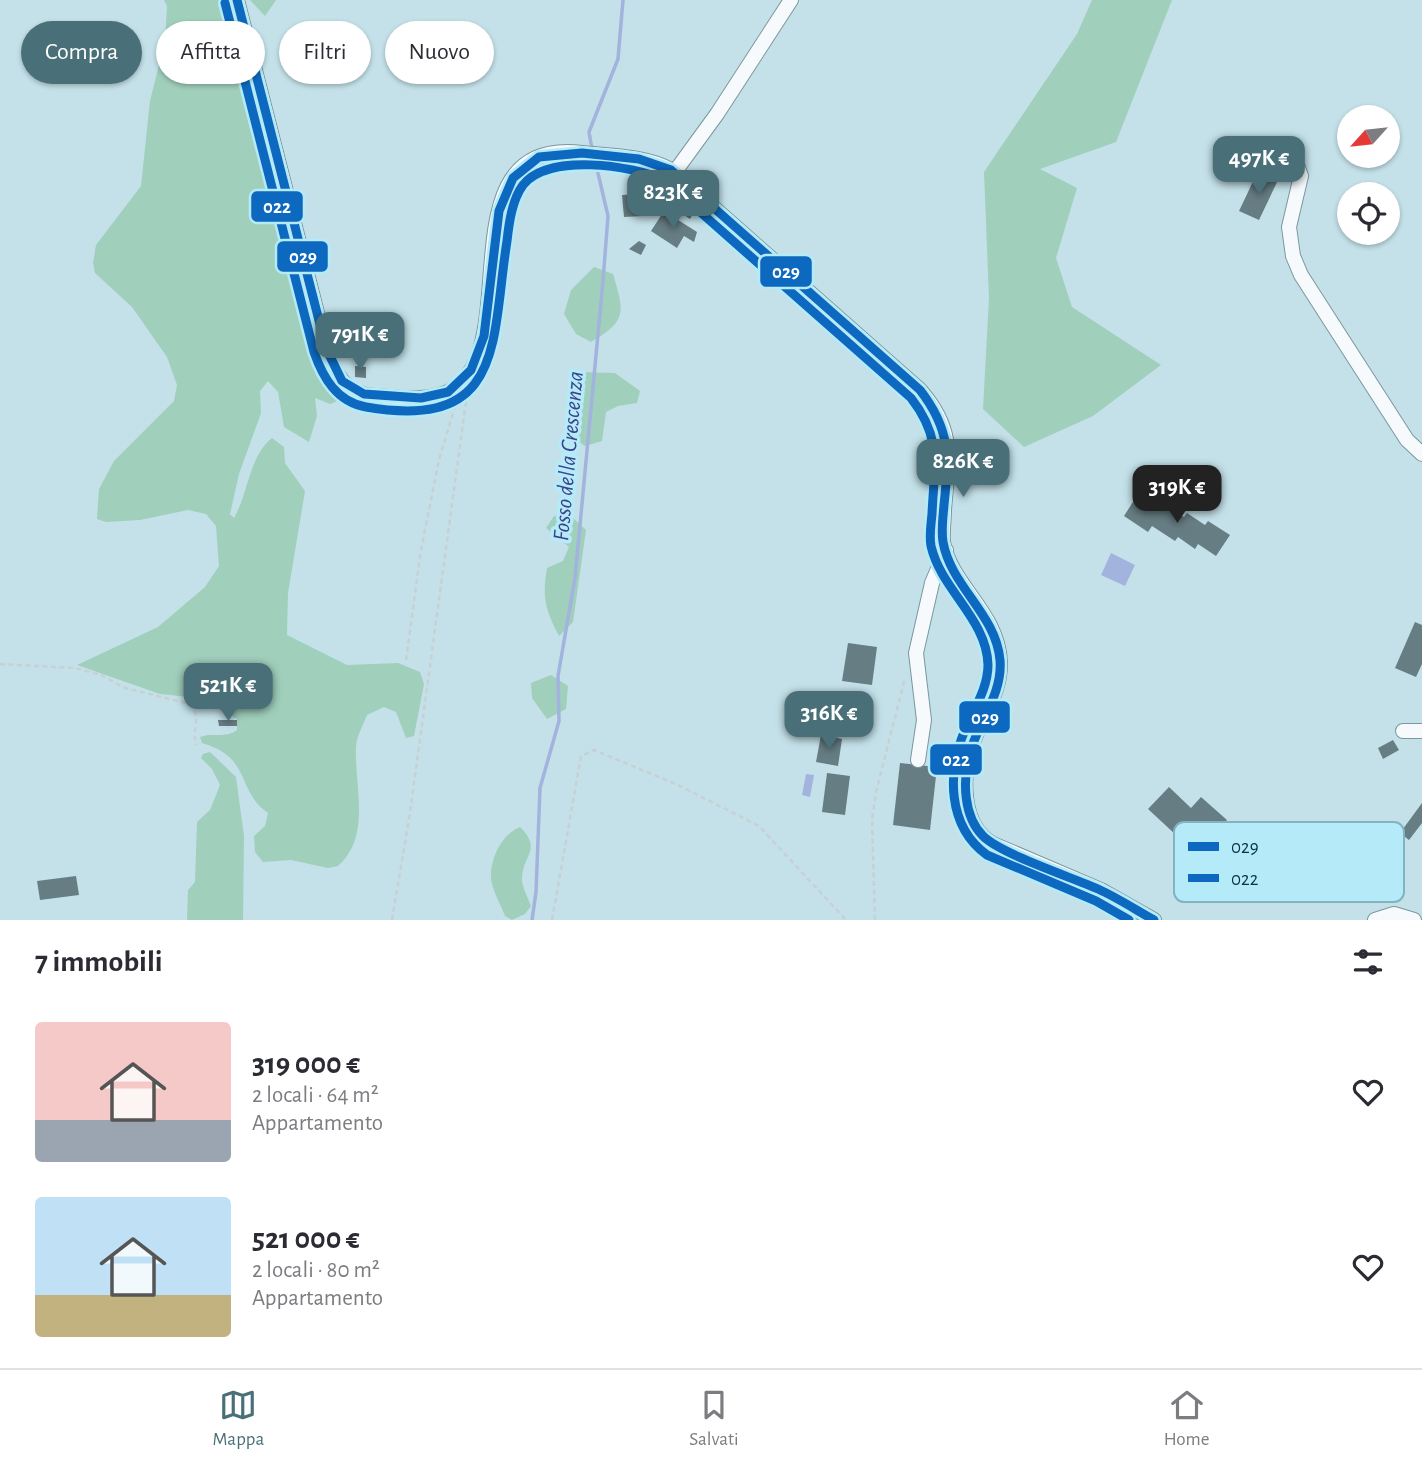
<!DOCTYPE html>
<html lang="it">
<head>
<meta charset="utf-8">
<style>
	body { margin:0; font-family:"Alegreya Sans",sans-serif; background:#f2f2f3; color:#2b2b33; height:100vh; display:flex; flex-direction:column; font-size:26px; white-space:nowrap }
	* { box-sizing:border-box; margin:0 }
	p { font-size:23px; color:#7c7c81 }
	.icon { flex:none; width:38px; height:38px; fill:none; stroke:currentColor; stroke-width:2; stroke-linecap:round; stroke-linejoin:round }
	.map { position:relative; height:920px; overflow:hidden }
	.sheet { display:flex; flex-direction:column; background:#fff; flex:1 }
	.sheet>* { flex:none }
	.guide { position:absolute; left:21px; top:21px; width:700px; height:63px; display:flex; gap:14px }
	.needle { width:46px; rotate:243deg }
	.buttons { position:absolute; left:1337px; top:105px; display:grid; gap:14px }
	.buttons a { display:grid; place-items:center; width:63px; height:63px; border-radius:50%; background:#fff; box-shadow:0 2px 5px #0004; font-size:35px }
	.price { position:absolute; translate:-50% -60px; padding:0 16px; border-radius:14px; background:#497079; color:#fff; font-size:23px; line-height:46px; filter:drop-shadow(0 2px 4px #0008) }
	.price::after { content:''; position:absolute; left:50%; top:42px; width:21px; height:16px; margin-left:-10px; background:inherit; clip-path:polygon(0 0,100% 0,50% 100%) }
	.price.active { background:#222; color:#fff }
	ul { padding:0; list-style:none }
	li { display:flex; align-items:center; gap:21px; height:175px; padding:0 35px }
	li span { display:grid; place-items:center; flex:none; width:196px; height:140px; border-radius:7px; color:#555 }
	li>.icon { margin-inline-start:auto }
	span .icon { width:84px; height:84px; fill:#fffc; stroke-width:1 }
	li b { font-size:30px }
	h2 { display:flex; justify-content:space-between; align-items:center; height:84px; padding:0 35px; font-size:30px }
	.tag { padding:0 24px; border-radius:32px; background:#fff; box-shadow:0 2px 5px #0004; font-size:24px; line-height:63px }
	.tag.active { background:#497079; color:#fff }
	.tab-bar { display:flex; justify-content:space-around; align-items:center; height:98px; border-top:2px solid #e1e1e2; background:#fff; font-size:19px; color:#7c7c81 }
	.tab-bar a { display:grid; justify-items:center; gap:4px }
	.tab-bar .active { color:#497079 }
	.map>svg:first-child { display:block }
	.forest { fill:#a0cfbc }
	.water { fill:#a2b3de }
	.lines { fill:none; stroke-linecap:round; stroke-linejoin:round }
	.stream { stroke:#a2b3de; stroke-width:3.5 }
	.building { fill:#667d83 }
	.minor-casing { stroke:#7b979e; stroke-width:16 }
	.path { stroke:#c7d1d3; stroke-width:2.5; stroke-dasharray:5 3.5; stroke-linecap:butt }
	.minor { stroke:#f6fafc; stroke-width:14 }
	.bus-1-casing { stroke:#b5eaf8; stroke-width:14 }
	.bus-2-casing { stroke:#b5eaf8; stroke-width:14 }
	.bus-1 { stroke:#0c69bf; stroke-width:9 }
	.bus-2 { stroke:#0c69bf; stroke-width:9 }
	.labels { text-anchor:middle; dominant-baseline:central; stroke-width:7; stroke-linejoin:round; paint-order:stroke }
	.water-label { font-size:23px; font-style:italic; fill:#3b438a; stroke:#b5eaf8 }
	.key { fill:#b5eaf8; stroke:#81b3c0; stroke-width:2 }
	.key-label { font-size:19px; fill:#07333c }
	.line-badge { stroke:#b5eaf8; stroke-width:2.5 }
	.badge-label { font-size:19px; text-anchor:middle; font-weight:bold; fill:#fff }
</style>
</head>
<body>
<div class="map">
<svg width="1422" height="920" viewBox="0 0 1422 920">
	<rect width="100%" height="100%" fill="#c4e1e9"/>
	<path class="forest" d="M164,0H228L319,362L323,376L340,400L330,404L315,398L317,416L309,442L284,427L278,392L268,381L260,391L261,413L239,474L230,514L234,518C249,492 249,456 272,438L284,447L285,463L305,491L288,593L287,635L347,665L398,663L420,672L424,684L414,736L406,738L396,712L384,707L367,715C363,725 357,736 356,746C354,786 372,836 338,866L328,868L291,860L263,862L255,852L254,836L265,826L268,813C236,791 252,757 202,743L200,737C213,732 225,739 237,730V719L199,698L160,694L77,665L158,627L205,587L219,566L216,526L206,514L188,510L140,520L106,522L97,519L99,489L114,461L174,401L177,385L167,357L132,307L95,273L93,263L96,245L141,186L150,101L165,41L167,6Z
		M250,0H276L265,16Z
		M1092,0H1172L1116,142L1040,169L1077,188L1056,258L1072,307L1161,365L1093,416L1024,447L983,409L989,298L984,172L1077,34Z
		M594,267L613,274C624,311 628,321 591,342L576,334L564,314L571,290Z
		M580,372L615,373L640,391L637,403L618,406L606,412L602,441L585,446L570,435L568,390Z
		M554,516L573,518L586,530L573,622L559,636C545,609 542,598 547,568L563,561L569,547L546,528Z
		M551,675L568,686L566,709L547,719L532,698L531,683Z
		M210,752L236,777L244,836L243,920H187L188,890L195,882L197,822L210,810L220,785L212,769L201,758L203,754Z
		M520,827C543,850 522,855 522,879C522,887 528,898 531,906L525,914L512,920L505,916C501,905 492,890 491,878C490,858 502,834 520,827Z"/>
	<path class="water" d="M1111,553L1135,565L1125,586L1101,575Z
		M806,774L814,775L810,797L802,795Z"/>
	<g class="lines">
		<path class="stream" d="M592,149L589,132L618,59L623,0
			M532,920L536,892L540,788L559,721L558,676L575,578L603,281L608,216L594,156"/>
	</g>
	<path class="building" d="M1258,171L1278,180L1259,220L1239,211Z
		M641,194L643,216L624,217L622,195Z
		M675,195L696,208L690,219L669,205Z
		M664,211L697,232L694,242L684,236L677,248L651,231Z
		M639,241L646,245L641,255L629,249Z
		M355,366L366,367V378L355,377Z
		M1138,494L1159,508L1162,503L1184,517L1187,513L1205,525L1208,521L1230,535L1216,556L1198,544L1195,549L1178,537L1175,541L1152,526L1148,532L1124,516Z
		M1415,622L1422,625V664L1416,677L1395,668Z
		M848,643L877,647L872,685L842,681Z
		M218,720H237V726H219Z
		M821,735L842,739L838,766L816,762Z
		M1393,740L1399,750L1383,759L1378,748Z
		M900,763L937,767L930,830L893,825Z
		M827,773L850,776L845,815L822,812Z
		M1169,787L1191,808L1201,797L1227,820L1208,841L1187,822L1176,835L1148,809Z
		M1422,803V823L1409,840L1400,833Z
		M76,876L79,895L40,900L37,881Z"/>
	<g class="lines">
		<g class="minor-casing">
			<path id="minor" d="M237,0L326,348C334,373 345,394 374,396C397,397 427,402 448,392C530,353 440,136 582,153C611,156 645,156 671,170L920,390C956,431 948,459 944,510C944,520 942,532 943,542C951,586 998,612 1000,662C1001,691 983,716 973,742C961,774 960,826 993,844L1101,890L1154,920
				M1282,147L1297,165L1301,176L1289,227L1293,256L1301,275L1407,440L1422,454
				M674,173L717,114L791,0
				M1403,731H1422
				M918,760L924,720L916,653L932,583L946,550
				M1375,920L1394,914L1414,920"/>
		</g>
		<path class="path" d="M406,660L421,550L439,460L456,403
			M0,664L75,668L101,675L125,688L190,704C203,718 190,731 197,745
			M392,920L410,813L467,394
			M552,920L581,756L594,750L676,784L759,826L846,920
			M875,920L872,820L876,792L905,678"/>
		<use href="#minor" class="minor"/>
		<g class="bus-1-casing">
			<path id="bus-1" d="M237,0L326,348L342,381L364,394L421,398L448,392L471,370L484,336L499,211L513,178L539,157L582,153L639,159L671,170L920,390C951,430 949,457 944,505C943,517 941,530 943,542C951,587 996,614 1000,660C1003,695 977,723 969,756C963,781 963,816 983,836C1001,854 1071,877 1098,889C1118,898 1136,910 1154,920"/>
		</g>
		<g class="bus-2-casing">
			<path id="bus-2" d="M225,3L314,352C323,378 337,402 366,407C506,431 491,341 507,241C509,223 512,200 523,185C548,153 632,165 664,180L911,398C943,439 934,467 932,514C931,525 929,536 931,546C941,590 987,619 988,665C988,688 974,709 965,730C947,772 947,826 987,855L1096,901L1129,920"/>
		</g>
		<use href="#bus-1" class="bus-1"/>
		<use href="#bus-2" class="bus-2"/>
	</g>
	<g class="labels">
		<g class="water-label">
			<text transform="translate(569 456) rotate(-85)">Fosso della Crescenza</text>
		</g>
	</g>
	<rect x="1174" y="822" width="230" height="80" rx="10" class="key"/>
	<rect x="1188" y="842" width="31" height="9" fill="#0c69bf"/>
	<rect x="1188" y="874" width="31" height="8" fill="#0c69bf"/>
	<g class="key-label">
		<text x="1231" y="853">029</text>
		<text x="1231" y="885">022</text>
	</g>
	<g class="line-badge">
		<rect x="250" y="190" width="54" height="33" rx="7" fill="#0c69bf"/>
		<rect x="276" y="240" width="53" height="33" rx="7" fill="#0c69bf"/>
		<rect x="759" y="255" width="54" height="33" rx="7" fill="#0c69bf"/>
		<rect x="958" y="700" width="53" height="34" rx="7" fill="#0c69bf"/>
		<rect x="929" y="743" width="54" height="33" rx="7" fill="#0c69bf"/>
	</g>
	<g class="badge-label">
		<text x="277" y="213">022</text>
		<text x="303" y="263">029</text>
		<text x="786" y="278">029</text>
		<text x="985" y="724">029</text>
		<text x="956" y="766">022</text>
	</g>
</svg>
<div class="buttons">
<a><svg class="needle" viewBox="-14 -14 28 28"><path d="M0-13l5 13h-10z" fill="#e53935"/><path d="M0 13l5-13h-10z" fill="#7c7c81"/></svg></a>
<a><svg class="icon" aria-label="locate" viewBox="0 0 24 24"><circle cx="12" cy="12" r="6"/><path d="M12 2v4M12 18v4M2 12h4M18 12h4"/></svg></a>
</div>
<b class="price" style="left:1259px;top:196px">497K €</b>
<b class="price" style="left:673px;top:230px">823K €</b>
<b class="price" style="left:360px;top:372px">791K €</b>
<b class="price" style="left:963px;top:499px">826K €</b>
<b class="price active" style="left:1177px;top:525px">319K €</b>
<b class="price" style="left:228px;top:723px">521K €</b>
<b class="price" style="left:829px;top:751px">316K €</b>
<div class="guide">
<a class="tag active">Compra</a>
<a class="tag">Affitta</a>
<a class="tag">Filtri</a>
<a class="tag">Nuovo</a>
</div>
</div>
<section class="sheet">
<h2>7 immobili<svg class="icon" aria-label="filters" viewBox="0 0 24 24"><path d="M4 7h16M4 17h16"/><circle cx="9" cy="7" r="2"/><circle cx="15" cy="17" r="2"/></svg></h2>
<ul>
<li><span style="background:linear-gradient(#f6c9c9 70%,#9aa5b1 0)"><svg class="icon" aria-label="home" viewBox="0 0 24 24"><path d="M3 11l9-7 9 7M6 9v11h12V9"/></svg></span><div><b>319 000 €</b><p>2 locali · 64 m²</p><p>Appartamento</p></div><svg class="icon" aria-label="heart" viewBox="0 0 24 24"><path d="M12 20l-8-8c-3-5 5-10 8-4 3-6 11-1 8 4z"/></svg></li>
<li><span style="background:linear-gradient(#bfe0f5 70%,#c2b280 0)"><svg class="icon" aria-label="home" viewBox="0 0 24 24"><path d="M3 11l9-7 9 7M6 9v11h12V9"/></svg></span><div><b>521 000 €</b><p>2 locali · 80 m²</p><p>Appartamento</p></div><svg class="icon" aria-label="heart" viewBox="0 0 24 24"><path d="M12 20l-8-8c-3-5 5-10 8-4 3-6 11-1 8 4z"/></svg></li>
</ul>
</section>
<nav class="tab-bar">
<a class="active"><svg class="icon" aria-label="map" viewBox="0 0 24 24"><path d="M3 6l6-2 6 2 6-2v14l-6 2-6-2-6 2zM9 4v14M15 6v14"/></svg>Mappa</a>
<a><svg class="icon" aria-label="saved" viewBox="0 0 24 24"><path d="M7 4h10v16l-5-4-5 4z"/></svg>Salvati</a>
<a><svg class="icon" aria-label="home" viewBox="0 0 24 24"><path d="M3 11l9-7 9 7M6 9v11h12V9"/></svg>Home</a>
</nav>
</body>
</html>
